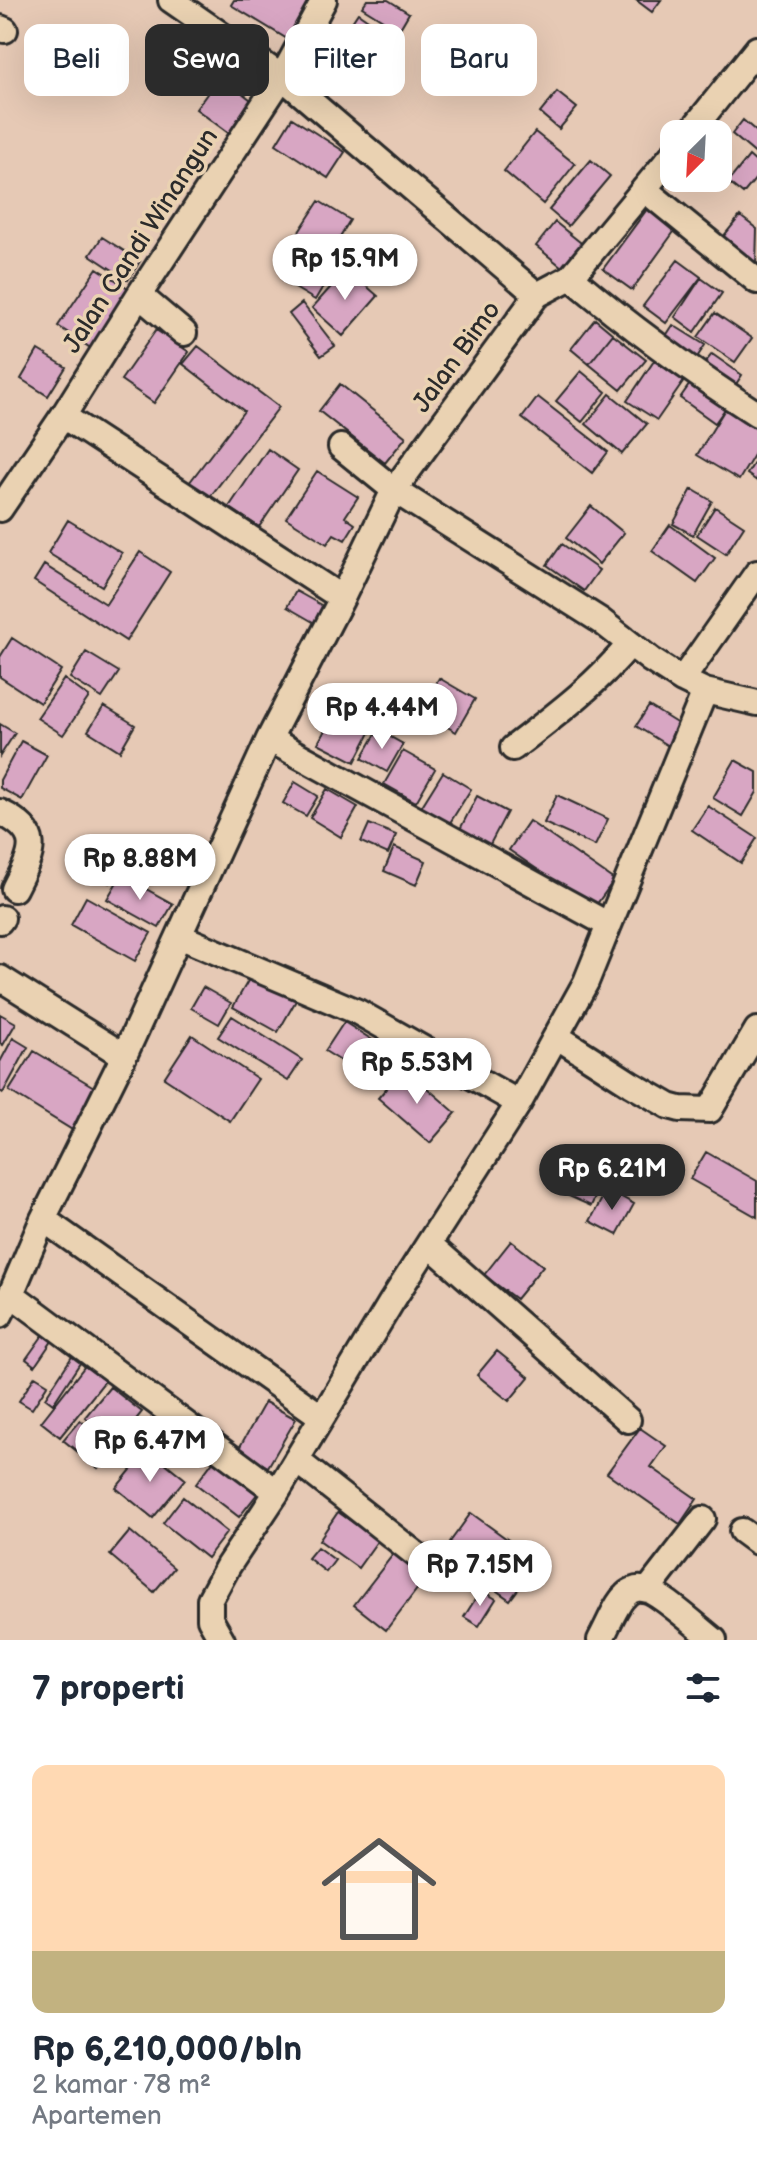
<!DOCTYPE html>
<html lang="id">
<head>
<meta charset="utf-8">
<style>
	body { margin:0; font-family:"Balsamiq Sans",sans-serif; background:#f6f6f7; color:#1f2937; height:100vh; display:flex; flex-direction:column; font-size:30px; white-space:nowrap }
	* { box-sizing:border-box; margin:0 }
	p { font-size:26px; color:#747a83 }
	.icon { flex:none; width:44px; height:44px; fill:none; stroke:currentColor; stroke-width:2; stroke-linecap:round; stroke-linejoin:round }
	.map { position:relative; height:1640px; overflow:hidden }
	.sheet { display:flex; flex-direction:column; background:#fff; flex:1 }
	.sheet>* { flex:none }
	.banner { position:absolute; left:24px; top:24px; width:710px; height:72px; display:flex; gap:16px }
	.needle { width:52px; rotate:204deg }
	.buttons { position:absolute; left:660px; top:120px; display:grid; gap:16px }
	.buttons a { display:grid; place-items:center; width:72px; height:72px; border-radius:16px; background:#fff; box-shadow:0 8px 32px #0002; font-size:40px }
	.price { position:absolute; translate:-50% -68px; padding:0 18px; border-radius:28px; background:#fff; color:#222; font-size:26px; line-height:52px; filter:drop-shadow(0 2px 4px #0008) }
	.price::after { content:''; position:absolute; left:50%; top:48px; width:24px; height:18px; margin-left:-12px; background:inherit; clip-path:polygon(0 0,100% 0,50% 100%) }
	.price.on { background:#2b2b2b; color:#fff }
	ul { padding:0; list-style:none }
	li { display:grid; align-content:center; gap:16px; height:424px; padding:0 32px }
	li+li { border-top:2px solid #e0e1e3 }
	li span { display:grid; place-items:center; height:248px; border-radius:16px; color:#555 }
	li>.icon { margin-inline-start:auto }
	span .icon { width:144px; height:144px; fill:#fffc; stroke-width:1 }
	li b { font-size:34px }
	h2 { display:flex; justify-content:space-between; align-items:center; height:96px; padding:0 32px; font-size:34px }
	.chip { padding:0 28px; border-radius:16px; background:#fff; box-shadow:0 8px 32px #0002; font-size:28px; line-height:72px }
	.chip.on { background:#2b2b2b; color:#fff }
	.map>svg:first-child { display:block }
	.building { fill:#d8a6c3; stroke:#2b2b2b; stroke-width:2 }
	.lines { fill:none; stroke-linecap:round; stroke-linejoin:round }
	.minor-casing { stroke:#2b2b2b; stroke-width:30 }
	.minor { stroke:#ead2b2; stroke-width:24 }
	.labels { text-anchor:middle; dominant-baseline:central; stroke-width:7; stroke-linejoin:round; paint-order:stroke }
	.street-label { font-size:26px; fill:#2b2b2b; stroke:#ead2b2 }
</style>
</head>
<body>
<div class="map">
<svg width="757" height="1640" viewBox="0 0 757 1640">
	<rect width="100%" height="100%" fill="#e6c9b5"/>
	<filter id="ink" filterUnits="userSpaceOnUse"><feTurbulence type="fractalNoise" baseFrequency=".0125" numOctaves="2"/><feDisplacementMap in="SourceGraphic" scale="16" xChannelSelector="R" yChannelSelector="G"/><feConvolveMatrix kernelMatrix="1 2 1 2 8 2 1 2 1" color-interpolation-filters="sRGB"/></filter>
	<g filter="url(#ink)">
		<path class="building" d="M234,0H310L317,4L294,43L231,5Z
			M367,0H388L409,13L399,30L362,7Z
			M636,0H661L652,12Z
			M358,13L384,31L357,71L331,54Z
			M50,43L71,60L58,77L37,59Z
			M220,76L255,103L231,135L196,109Z
			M557,92L577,108L559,129L540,113Z
			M292,118L345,152L328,178L276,144Z
			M743,120L757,132V155L732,134Z
			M535,132L575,164L543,204L504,171Z
			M749,156L757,163V177L743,194L728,182Z
			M591,160L610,176L568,226L549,210Z
			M319,201L350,220L327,258L295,238Z
			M648,208L676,229L632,290L603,269Z
			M740,216L757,229L756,265L722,238Z
			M555,222L586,247L567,271L536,246Z
			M102,237L140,261L128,280L90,255Z
			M302,249L334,268L315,300L283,281Z
			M678,260L701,277L666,323L643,306Z
			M97,268L131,290L92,349L58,326Z
			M347,269L378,296L343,336L312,308Z
			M701,278L722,293L695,332L675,317Z
			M302,303L335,346L321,356L289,314Z
			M715,313L752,338L735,362L698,337Z
			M595,319L613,334L589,364L571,349Z
			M673,325L705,345L696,359L664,339Z
			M156,330L189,352L154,403L121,380Z
			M613,334L646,360L621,390L589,364Z
			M198,346L279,407L206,502L186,487L244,411L183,364Z
			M38,350L66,367L48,396L21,379Z
			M712,354L742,375L734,387L703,365Z
			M654,361L684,381L657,420L627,401Z
			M581,371L606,392L582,422L556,401Z
			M692,381L727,406L715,423L680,398Z
			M340,384L406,437L385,463L319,411Z
			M610,394L647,424L622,454L586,424Z
			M538,397L608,452L592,473L522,418Z
			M725,409L757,427V450L739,480L697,455Z
			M268,449L298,470L259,527L229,507Z
			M756,460H757V481L747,474Z
			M317,471L358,497L345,517L355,524L345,540L334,534L327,544L286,518Z
			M692,489L712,501L693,535L673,524Z
			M591,506L624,533L599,564L566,538Z
			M715,507L744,526L726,554L697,535Z
			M68,520L122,553L102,586L48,553Z
			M670,525L715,558L697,583L652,551Z
			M562,544L599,570L584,591L547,565Z
			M140,552L170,572L126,641L34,581L44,565L106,604Z
			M296,591L330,610L320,626L287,607Z
			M12,638L61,670L40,703L0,677V657Z
			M86,652L119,672L102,698L70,678Z
			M439,678L475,699L456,732L420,711Z
			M64,679L89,697L63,735L37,718Z
			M378,687L411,706L397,730L363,711Z
			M104,706L135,725L120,751L88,731Z
			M338,706L374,725L355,762L318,743Z
			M649,706L686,729L673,749L636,726Z
			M0,724L15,733L0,756Z
			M378,730L403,744L387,772L362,758Z
			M21,741L47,755L22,800L0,788V780Z
			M403,751L435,769L416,802L384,784Z
			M735,760L757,772V792L743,816L713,798Z
			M443,772L471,789L448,826L420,809Z
			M295,782L318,796L306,816L283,803Z
			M327,789L358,807L341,837L310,818Z
			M557,795L608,819L595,846L544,823Z
			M477,796L507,812L486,852L456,837Z
			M708,806L757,838L741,863L692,830Z
			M529,821L614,880L594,908L509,850Z
			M369,824L396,835L388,854L361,842Z
			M104,836L130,854L109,883L84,866Z
			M394,847L426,861L416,885L384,871Z
			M121,875L173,904L159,928L107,899Z
			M86,897L151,933L135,961L71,925Z
			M253,972L298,997L278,1032L233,1007Z
			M203,987L231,1003L219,1024L191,1008Z
			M0,1014L16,1023L3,1045L0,1043Z
			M232,1016L302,1060L288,1081L218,1037Z
			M344,1022L374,1041L355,1070L325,1051Z
			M192,1035L258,1079L230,1121L164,1078Z
			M13,1038L28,1047L3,1093L0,1091V1062Z
			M34,1051L104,1093L79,1134L9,1091Z
			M404,1068L456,1113L430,1143L378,1098Z
			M706,1152L757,1181V1217L690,1179Z
			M564,1164L603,1181L591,1206L553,1189Z
			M607,1189L634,1204L617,1235L590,1221Z
			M511,1241L543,1266L516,1299L484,1275Z
			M43,1335L52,1341L35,1366L26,1359Z
			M497,1351L529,1377L509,1401L477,1375Z
			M73,1355L82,1360L53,1404L45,1398Z
			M85,1366L105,1381L60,1437L41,1422Z
			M35,1376L48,1384L32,1409L19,1401Z
			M110,1387L142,1412L117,1443L85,1417Z
			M265,1402L296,1419L268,1467L238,1450Z
			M80,1420L114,1448L98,1468L63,1440Z
			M640,1428L666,1446L651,1467L697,1499L680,1524L607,1473Z
			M148,1449L185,1479L153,1518L116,1488Z
			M217,1456L261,1489L239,1517L196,1484Z
			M183,1497L227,1532L207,1558L163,1523Z
			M338,1512L378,1540L358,1568L319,1540Z
			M471,1513L511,1542L490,1571L450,1542Z
			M130,1531L174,1568L154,1592L110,1555Z
			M317,1547L335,1560L326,1572L308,1558Z
			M395,1552L427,1576L386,1630L354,1605Z
			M513,1554L533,1569L510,1600L490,1586Z
			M481,1590L496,1599L479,1626L464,1617Z"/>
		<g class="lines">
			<g class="minor-casing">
				<path id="minor" d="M171,0L282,77L537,295L394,490L601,621L651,660L682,680L705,691L757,703
					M0,28L5,30
					M689,134L757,49
					M644,189L757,281
					M571,277C630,327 692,372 757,414
					M139,295L184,333
					M537,295L571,277L674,153
					M63,416L342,598
					M0,509L63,416L139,295L282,77L324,0
					M682,680L757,573
					M513,748C557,714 594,687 630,644
					M0,812C45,834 32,853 14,889
					M0,921L2,918
					M609,925L705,691
					M179,936L358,1012L519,1103
					M0,978L124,1056L269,739
					M556,1036L631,1084L669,1106L680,1109L710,1110L757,1030
					M43,1219L322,1417
					M429,1244L628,1420
					M11,1294L43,1219L124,1056
					M0,1315L11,1294L277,1492L392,1301L519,1103L586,982L609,925L269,739L342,598L394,490L341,447
					M296,1460L442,1575
					M742,1531L757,1542
					M648,1590L703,1519
					M222,1640L210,1619V1599L228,1566L277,1492
					M600,1640C607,1628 616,1604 625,1596C629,1591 636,1588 642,1589C656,1589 701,1630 714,1640"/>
			</g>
			<use href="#minor" class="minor"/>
		</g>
	</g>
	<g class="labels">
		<g class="street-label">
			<text transform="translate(141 241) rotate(-57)">Jalan Candi Winangun</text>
			<text transform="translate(457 357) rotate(-54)">Jalan Bimo</text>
		</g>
	</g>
</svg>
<div class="buttons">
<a><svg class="needle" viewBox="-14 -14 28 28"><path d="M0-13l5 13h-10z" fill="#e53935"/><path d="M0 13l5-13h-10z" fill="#747a83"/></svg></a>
</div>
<b class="price" style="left:345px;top:302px">Rp 15.9M</b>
<b class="price" style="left:382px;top:751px">Rp 4.44M</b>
<b class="price" style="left:140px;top:902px">Rp 8.88M</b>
<b class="price" style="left:417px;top:1106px">Rp 5.53M</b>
<b class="price on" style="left:612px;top:1212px">Rp 6.21M</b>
<b class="price" style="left:150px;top:1484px">Rp 6.47M</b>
<b class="price" style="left:480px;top:1608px">Rp 7.15M</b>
<div class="banner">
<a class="chip">Beli</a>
<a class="chip on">Sewa</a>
<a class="chip">Filter</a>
<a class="chip">Baru</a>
</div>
</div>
<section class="sheet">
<h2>7 properti<svg class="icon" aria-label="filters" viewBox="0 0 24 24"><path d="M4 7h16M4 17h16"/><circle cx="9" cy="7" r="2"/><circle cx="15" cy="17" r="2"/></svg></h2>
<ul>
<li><span style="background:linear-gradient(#ffd9b3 75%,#c2b280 0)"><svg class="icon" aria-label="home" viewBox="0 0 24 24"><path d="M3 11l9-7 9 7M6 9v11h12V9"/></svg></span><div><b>Rp 6,210,000/bln</b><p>2 kamar · 78 m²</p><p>Apartemen</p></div></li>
</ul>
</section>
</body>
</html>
